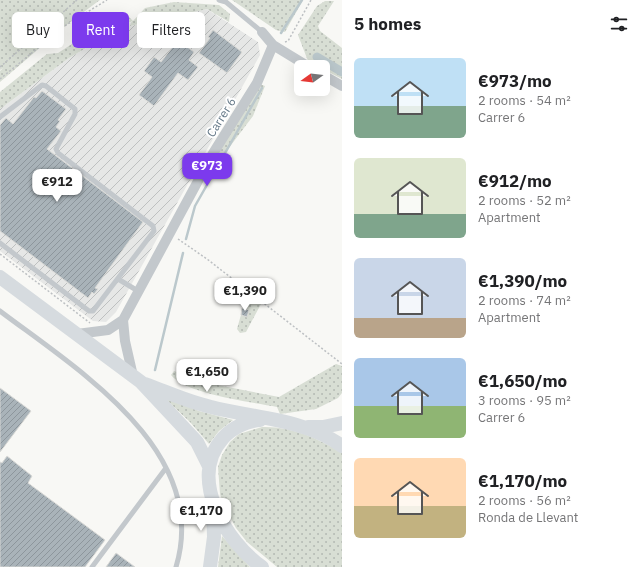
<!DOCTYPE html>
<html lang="en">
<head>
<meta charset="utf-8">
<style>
	body { margin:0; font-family:"IBM Plex Sans",sans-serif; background:#f6f6f6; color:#202124; height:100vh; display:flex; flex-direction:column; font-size:15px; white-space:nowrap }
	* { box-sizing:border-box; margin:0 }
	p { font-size:13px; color:#757577 }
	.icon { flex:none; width:22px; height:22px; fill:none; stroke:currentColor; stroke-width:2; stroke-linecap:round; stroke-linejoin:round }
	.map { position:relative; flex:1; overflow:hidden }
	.drawer { display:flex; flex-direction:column; background:#fff; width:300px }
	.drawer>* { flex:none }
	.banner { position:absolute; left:12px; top:12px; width:270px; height:36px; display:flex; gap:8px }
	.needle { width:26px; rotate:255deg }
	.fabs { position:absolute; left:294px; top:60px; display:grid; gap:8px }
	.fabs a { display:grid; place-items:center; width:36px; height:36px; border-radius:6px; background:#fff; box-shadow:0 4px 16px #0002; font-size:20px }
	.price { position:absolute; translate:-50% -34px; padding:0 9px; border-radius:8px; background:#fff; color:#222; font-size:13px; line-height:26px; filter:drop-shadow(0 1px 2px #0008) }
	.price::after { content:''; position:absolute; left:50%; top:24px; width:12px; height:9px; margin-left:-6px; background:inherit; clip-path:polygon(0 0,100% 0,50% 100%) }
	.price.active { background:#7c3aed; color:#fff }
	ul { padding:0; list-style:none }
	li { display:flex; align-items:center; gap:12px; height:100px; padding:0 12px }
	li span { display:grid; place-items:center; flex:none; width:112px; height:80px; border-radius:6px; color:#555 }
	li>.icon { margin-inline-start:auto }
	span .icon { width:48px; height:48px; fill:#fffc; stroke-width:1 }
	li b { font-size:17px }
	h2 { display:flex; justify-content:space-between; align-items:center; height:48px; padding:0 12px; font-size:17px }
	.tag { padding:0 14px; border-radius:6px; background:#fff; box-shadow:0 4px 16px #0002; font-size:14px; line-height:36px }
	.tag.active { background:#7c3aed; color:#fff }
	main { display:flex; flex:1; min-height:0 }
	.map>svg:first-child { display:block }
	.industrial { fill:url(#industrial-furrows) }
	.grass { fill:url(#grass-dots) }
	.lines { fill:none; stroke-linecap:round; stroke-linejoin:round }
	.stream { stroke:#bbc8cc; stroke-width:2.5 }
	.canal { stroke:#bbc8cc; stroke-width:9 }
	.building { fill:url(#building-hatch); stroke:#dadad7 }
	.path { stroke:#bdc0c3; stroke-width:1.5; stroke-dasharray:2 2; stroke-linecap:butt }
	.service { stroke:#c3c8cc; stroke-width:5 }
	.minor { stroke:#c3c8cc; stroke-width:10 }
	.secondary { stroke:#d6dbdf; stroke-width:14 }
	.labels { text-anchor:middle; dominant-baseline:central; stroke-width:4; stroke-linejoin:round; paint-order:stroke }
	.street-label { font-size:12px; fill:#657988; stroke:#fff }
</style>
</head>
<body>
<main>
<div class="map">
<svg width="342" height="567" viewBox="0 0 342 567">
	<defs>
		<pattern id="industrial-furrows" width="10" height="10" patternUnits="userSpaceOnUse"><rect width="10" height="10" fill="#e6e7e6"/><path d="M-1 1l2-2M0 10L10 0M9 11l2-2" fill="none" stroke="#bec0c0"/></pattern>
		<pattern id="grass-dots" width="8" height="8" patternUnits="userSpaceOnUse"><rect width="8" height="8" fill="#d8ded4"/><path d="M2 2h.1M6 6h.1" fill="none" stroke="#b3b9b2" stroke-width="1.8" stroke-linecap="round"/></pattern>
		<pattern id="building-hatch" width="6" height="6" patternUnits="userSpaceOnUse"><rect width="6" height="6" fill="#a9b3b9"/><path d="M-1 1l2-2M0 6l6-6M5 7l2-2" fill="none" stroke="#8d969c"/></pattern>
	</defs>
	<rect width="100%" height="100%" fill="#f8f8f5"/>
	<path class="industrial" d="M207,9L258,42L260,55L116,312L106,322L93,321L0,251V109L69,58L133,21L131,26Z"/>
	<path class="grass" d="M0,0H100L70,22L0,82V71L3,68L0,70Z
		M232,0H303L285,32L276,30Z
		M325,1H334L318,26L320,31L342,48V79L323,69V67L308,61L298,35L317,6Z
		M174,2L219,5L230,14L229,22L207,9L130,26L132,21L69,58L0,109V92L47,54L58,53L106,22L128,16L133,21L145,8Z
		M257,83L265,86L253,116L219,161L212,155Z
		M247,293L261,304L246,332L240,333L237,329Z
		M336,364L342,366V393L338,398L316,409L280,414L277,407C251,402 186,394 171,375L174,371L202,382L279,397Z
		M160,394L199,411L233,420L219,431L209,444L190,422Z
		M262,427C291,426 318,438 342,453V567H277L247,542L236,528L225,508L220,494L218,467L222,455L230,442L239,434Z
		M222,536L250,567H218Z"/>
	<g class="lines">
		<path class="stream" d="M281,33L302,0
			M186,239L195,206L262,88
			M155,370L183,253"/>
		<path class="canal" d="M317,57L342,72"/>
	</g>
	<path class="building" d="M213,30L242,52L227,73L199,53L210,38L208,37Z
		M178,40L194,52L189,60L198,67L188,80L178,73L154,106L139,95L152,77L144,71L154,57L161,62Z
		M42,91L66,109L58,120L60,121L56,127L61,131L47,149L143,222L95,288L98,289L94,294L92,292L88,298L0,231V125L6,118L13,124L34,97L36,98Z
		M242,308L249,310L247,317L241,315Z
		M0,388L31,411L0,452Z
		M7,456L32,476L28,483L105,540L85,567H0V462L2,463Z
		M116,553L135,567H106Z"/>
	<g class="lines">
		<path class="path" d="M285,42L288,41L311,0
			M0,67L77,0
			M0,79L66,25L107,0
			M178,239L207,259L342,364
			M0,254L90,323"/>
		<path class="service" d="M219,0L226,2L262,32
			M0,117L42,85L46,86L75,109V114L56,149L58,153L153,226L154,231L93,311H89L0,243
			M118,279L138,291
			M0,311C78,370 211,451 176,567
			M92,567L166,468"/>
		<path class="minor" d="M262,32L273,45L309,67
			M323,75L342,86
			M123,320L125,341L133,376
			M77,334L108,330L123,320L212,155L257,83L273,45"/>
		<path class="secondary" d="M0,277L141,382L197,442L209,466
			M145,384C167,392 188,402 211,407C254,418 305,419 342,446
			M260,420C246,421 232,428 223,438C187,478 226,542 262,567
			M308,427H323L342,423
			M210,567L214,537L213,509"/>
	</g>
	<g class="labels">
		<g class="street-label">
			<text transform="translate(221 117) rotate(-58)">Carrer 6</text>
		</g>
	</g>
</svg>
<div class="fabs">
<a><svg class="needle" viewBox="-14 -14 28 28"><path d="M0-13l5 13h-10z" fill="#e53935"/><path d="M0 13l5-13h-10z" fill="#757577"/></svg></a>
</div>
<b class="price active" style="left:207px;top:187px">€973</b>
<b class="price" style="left:57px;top:203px">€912</b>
<b class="price" style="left:245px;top:312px">€1,390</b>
<b class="price" style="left:207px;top:393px">€1,650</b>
<b class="price" style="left:201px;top:532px">€1,170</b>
<div class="banner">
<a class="tag">Buy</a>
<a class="tag active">Rent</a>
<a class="tag">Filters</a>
</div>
</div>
<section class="drawer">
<h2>5 homes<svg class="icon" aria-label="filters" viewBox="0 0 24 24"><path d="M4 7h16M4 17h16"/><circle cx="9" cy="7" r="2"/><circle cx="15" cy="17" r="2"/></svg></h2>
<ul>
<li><span style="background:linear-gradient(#bfe0f5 60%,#7fa58c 0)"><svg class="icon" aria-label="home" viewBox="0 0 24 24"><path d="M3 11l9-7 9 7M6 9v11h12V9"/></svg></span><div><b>€973/mo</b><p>2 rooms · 54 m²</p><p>Carrer 6</p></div></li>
<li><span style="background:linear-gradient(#dfe7d0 70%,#7fa58c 0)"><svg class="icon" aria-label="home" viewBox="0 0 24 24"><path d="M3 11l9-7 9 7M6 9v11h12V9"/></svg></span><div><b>€912/mo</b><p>2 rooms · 52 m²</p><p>Apartment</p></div></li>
<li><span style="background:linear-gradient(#c9d6e8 75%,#b9a48a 0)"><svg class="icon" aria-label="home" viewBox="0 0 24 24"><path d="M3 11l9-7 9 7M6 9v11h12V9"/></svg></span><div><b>€1,390/mo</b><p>2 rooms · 74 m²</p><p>Apartment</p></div></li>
<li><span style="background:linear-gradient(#a9c7e8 60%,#8fb573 0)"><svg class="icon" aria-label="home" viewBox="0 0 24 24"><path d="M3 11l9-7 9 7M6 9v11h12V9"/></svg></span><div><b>€1,650/mo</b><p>3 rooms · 95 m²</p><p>Carrer 6</p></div></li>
<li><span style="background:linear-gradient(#ffd9b3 60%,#c2b280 0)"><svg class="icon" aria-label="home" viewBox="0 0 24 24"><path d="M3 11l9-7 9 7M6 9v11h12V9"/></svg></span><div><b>€1,170/mo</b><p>2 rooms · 56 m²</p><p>Ronda de Llevant</p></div></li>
</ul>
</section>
</main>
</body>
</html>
